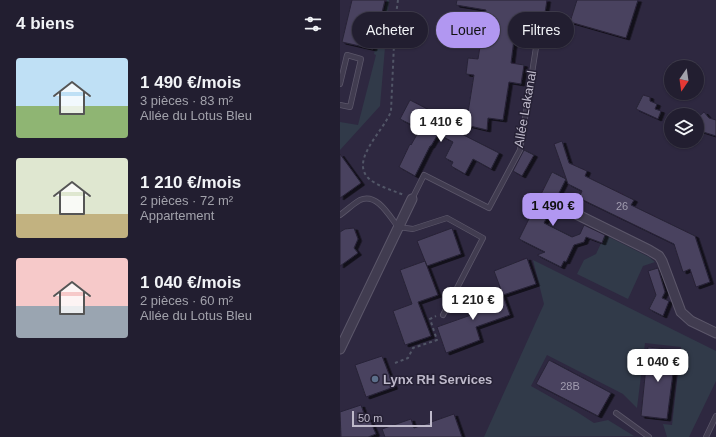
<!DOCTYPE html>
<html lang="fr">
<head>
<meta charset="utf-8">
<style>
	body { margin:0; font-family:Arial,sans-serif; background:#2a2738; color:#f1f3f6; height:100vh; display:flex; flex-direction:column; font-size:15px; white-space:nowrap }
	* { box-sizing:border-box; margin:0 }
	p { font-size:13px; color:#a2a2ab }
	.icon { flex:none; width:22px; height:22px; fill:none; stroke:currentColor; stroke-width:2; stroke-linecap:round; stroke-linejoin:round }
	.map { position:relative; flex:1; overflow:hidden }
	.sheet { display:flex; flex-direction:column; background:#221e30; width:340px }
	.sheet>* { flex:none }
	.top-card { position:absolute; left:12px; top:12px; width:304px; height:36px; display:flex; gap:8px }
	.needle { width:26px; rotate:193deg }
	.controls { position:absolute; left:324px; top:60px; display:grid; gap:8px }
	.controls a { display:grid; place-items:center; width:40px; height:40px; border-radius:50%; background:#221e30; box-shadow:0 1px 3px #0004,0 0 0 1px #3f3c4c; font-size:20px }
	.scale { position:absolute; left:12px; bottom:10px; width:80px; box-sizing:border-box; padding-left:4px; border:2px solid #beb9ca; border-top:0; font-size:11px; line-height:14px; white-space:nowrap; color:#beb9ca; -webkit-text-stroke:3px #262135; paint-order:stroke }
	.price { position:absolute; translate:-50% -34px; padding:0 9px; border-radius:8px; background:#fff; color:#222; font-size:13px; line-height:26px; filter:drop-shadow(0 1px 2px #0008) }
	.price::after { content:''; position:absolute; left:50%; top:24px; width:12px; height:9px; margin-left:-6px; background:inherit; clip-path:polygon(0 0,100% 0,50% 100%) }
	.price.current { background:#b197f1; color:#111 }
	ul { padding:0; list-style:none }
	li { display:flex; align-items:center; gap:12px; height:100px; padding:0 16px }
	li span { display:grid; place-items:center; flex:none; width:112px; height:80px; border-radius:4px; color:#555 }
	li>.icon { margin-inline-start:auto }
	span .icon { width:48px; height:48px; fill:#fffc; stroke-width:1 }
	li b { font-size:17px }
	h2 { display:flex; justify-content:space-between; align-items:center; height:48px; padding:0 16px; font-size:17px }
	.tag { padding:0 14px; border-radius:18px; background:#221e30; box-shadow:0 1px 3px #0004,0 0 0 1px #3f3c4c; font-size:14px; line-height:36px }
	.tag.current { background:#b197f1; color:#111 }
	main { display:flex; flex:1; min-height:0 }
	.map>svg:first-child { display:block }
	.green { fill:#313a49 }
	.building { fill:#49435e; stroke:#282337; filter:url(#shadow) }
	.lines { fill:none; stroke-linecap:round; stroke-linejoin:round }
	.lane-casing { stroke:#5c576a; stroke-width:6 }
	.street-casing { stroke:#5c576a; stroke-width:11 }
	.path { stroke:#525667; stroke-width:2; stroke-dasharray:3 3; stroke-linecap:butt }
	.lane { stroke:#413c50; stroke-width:4.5 }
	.street { stroke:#413c50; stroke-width:9 }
	.service-dot { fill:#5c6f8a; stroke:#262135; stroke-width:1.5 }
	.labels { text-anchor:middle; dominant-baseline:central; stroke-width:3; stroke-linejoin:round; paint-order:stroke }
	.number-label { font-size:11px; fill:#a19caf }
	.street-label { font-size:13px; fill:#beb9ca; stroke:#262135 }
	.poi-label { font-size:13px; font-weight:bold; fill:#beb9ca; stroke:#262135; text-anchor:start }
</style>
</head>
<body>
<main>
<section class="sheet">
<h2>4 biens<svg class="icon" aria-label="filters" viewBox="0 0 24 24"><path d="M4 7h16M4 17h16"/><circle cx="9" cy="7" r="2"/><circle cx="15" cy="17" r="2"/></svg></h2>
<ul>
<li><span style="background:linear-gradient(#bfe0f5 60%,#8fb573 0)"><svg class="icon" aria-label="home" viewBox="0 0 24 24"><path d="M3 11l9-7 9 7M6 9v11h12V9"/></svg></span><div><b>1 490 €/mois</b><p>3 pièces · 83 m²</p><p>Allée du Lotus Bleu</p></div></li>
<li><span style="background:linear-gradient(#dfe7d0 70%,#c2b280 0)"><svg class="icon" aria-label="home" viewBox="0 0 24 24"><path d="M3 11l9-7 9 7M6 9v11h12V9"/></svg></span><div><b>1 210 €/mois</b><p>2 pièces · 72 m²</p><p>Appartement</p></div></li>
<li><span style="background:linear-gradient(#f6c9c9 60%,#9aa5b1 0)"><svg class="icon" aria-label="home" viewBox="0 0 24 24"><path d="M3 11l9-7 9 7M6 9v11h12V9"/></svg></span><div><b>1 040 €/mois</b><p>2 pièces · 60 m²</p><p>Allée du Lotus Bleu</p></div></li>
</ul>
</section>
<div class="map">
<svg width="376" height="437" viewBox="0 0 376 437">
	<defs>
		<filter id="shadow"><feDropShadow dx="3.5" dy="2" stdDeviation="0" flood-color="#0009"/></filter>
	</defs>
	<rect width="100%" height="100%" fill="#2e2840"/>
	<path class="green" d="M47,0H49L40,106L0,150V122L18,125L36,55L34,54Z
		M265,235L309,257L315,262L303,266L288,299L237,274L244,260L256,254Z
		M193,260L376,351V381L349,437H327L323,424L332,425L341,347L305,343L297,408L283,394L207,355L191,386L237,412L254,423L268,420L294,436L144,437L204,304Z"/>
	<path class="building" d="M12,0H45L33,49L2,42Z
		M117,0H207L204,19L177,15L171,63L184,65L181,84L169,82L163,120L148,118L147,130L126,125L134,75L126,74L128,58L138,59L146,10L116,5Z
		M237,0H298L286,38L230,22Z
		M303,95L310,97V101L317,104L315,109L321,111L318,119L296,109Z
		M70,100L97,114L94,120L159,153L151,169L133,159L125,174L111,166L113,162L105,158L113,142L98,134L91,146H90L75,176L59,167L70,144L71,145L80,129L60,119Z
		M364,112L369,118L376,120V136L357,130V118Z
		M222,141L229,163L247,171L245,176L294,200L291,205L355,236L370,282L356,287L350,269L343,272L334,244L239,198L242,191L228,184L214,144Z
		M184,150L194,155L182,176L173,171Z
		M0,154L21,183L0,198Z
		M212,172L226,179L204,223L232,237L240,234L244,225L265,235L262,243L246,237L244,242L234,245L226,262L224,261L221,267L197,255L205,252L179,239Z
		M14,228L18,239L14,248L18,253L0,266V232L5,229Z
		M112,228L121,254L87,266L77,241Z
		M187,258L196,284L163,295L154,271Z
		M85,261L98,295L78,302L91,336L65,345L53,311L72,304L60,270Z
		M318,268L325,292L322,298L329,301L323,316L309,309L316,295L308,271Z
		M161,290L170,315L136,327L140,340L106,353L97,327L131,315L126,302Z
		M308,347L336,350L327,419L301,416Z
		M42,356L54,387L26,397L15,365Z
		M209,360L271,393L258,416L196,384Z
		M21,405L26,419L29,418L36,434L28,437H1L0,412Z
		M114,414L122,437H45L42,429L71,419L74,428Z"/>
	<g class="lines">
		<g class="lane-casing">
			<path id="lane" d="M0,84L7,55L21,59L10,107L0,105
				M72,199L84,175L149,208L180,150L197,41
				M0,215C7,210 13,204 20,200C37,192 50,217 58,227L73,229L107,218L143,238L103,315
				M276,413L309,437
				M366,437L376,416"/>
		</g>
		<g class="street-casing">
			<path id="street" d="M228,210L309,250L319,256L322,261L341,312L351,321L376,333
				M0,349L72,199"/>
		</g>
		<path class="path" d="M58,0L55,22L51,111C44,132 3,165 35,183C44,188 54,191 64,195
			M55,363L68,358L73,348L97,340L90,319L96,316"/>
		<use href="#lane" class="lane"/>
		<use href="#street" class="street"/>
	</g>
	<circle class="service-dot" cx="35" cy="379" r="4"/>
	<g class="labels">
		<g class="number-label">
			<text x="282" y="206">26</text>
			<text x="230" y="386">28B</text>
		</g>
		<g class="street-label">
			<text transform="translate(185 109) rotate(-80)">Allée Lakanal</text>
		</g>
		<g class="poi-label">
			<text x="43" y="379">Lynx RH Services</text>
		</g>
	</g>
</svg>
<div class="controls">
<a><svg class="needle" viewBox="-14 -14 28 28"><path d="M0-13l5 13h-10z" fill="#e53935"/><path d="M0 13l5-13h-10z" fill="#a2a2ab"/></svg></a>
<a><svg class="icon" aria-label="layers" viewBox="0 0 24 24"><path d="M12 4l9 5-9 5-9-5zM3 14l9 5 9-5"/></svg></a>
</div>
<div class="scale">50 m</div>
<b class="price" style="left:101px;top:143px">1 410 €</b>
<b class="price current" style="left:213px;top:227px">1 490 €</b>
<b class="price" style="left:133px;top:321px">1 210 €</b>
<b class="price" style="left:318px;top:383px">1 040 €</b>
<div class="top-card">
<a class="tag">Acheter</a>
<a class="tag current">Louer</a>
<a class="tag">Filtres</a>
</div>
</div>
</main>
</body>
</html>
